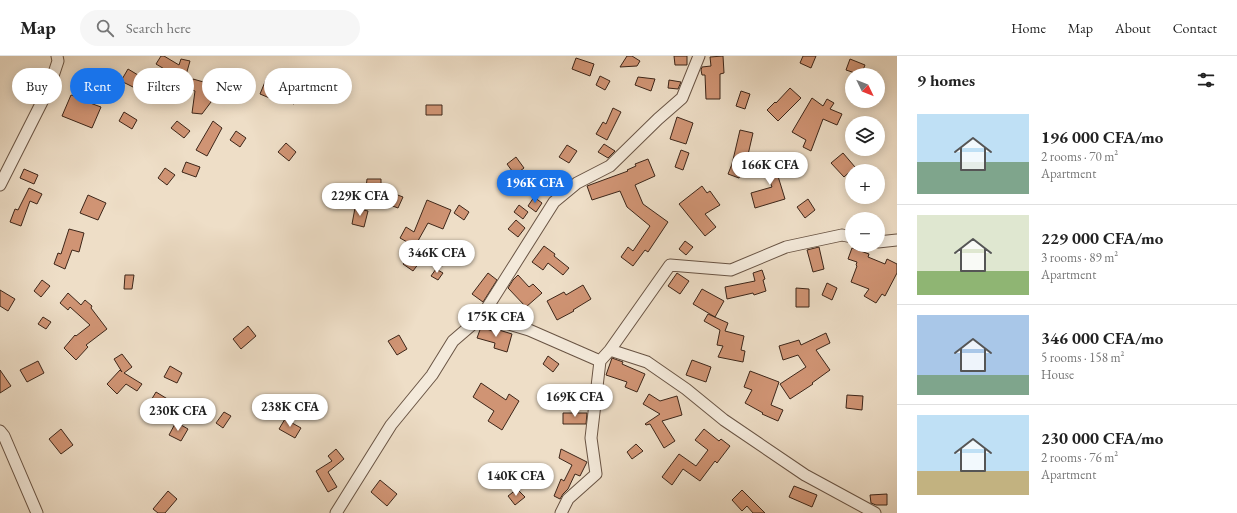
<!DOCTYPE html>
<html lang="en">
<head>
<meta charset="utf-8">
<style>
	body { margin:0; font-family:"EB Garamond",serif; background:#f6f6f6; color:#222; height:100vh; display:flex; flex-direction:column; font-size:15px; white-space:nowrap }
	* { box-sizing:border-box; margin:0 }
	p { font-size:13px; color:#767676 }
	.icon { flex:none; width:22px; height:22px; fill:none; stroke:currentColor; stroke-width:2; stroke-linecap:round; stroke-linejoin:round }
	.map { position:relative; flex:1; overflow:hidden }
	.sheet { display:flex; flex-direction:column; background:#fff; width:340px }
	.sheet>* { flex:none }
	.banner { position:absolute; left:12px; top:12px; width:380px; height:36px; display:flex; gap:8px }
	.needle { width:26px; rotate:133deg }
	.fabs { position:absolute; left:845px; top:12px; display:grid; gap:8px }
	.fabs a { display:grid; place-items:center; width:40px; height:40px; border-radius:50%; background:#fff; box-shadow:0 2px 10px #0003; font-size:20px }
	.price { position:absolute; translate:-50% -34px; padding:0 9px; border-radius:14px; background:#fff; color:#222; font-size:13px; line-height:26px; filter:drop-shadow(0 1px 2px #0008) }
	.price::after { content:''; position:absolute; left:50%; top:24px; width:12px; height:9px; margin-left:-6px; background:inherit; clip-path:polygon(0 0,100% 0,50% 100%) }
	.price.on { background:#1a73e8; color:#fff }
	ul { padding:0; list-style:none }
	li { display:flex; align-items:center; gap:12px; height:100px; padding:0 20px }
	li+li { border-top:1px solid #e0e0e0 }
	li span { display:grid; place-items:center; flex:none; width:112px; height:80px; border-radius:0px; color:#555 }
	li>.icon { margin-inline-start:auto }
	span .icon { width:48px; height:48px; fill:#fffc; stroke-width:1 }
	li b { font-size:17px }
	h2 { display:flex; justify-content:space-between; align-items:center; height:48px; padding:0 20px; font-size:17px }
	.tag { padding:0 14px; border-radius:18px; background:#fff; box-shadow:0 2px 10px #0003; font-size:14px; line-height:36px }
	.tag.on { background:#1a73e8; color:#fff }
	header { display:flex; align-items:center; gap:24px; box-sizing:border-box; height:56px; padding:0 20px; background:#fff; border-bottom:1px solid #e0e0e0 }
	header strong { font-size:19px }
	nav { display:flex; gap:22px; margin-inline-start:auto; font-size:14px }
	.search { width:280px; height:36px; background:#f6f6f6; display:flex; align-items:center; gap:10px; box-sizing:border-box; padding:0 14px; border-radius:22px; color:#767676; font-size:15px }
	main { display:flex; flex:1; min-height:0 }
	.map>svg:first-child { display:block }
	.building { fill:#d09474; stroke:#3d2619 }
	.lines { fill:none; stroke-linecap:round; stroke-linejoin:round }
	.street-casing { stroke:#695444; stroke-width:13 }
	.street { stroke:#f4eadb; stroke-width:11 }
</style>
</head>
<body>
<header>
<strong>Map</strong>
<div class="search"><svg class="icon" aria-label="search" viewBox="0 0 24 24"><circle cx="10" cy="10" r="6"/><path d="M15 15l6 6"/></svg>Search here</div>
<nav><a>Home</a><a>Map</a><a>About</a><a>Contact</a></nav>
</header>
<main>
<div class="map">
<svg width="897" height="457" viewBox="0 0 897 457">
	<rect width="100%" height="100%" fill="#eedec7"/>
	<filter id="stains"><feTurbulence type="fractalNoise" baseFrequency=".005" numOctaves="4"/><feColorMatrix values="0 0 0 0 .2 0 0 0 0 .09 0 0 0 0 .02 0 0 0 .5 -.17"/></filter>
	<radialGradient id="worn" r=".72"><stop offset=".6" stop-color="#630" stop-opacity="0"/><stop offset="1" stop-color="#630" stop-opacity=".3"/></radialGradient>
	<path class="building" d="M161,0H164L179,9L181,3L190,5L184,26L175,24L176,20L156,8Z
		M627,0H632L640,5L637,10L620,11Z
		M674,0H687V9H675Z
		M723,0L724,17L720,18V43H706L705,19H702L701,14L702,11L711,10L710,1Z
		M803,0H816L811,12L800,7Z
		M576,2L594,8L590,20L572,13Z
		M850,3L865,9L861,19L846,14Z
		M128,13L143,22L137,33L121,25Z
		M600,20L610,25L605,34L596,29Z
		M86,21L101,30L90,47L101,51L92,72L62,60L71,39L74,40Z
		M267,21L299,33L294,48L273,41L272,43L260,38Z
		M638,21L655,23L651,35L635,29Z
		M193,23L214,29L211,46L202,58L192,57L195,35L189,33Z
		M669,24L681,26L678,33L668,32Z
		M224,25L231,29L225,41L218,38Z
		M790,32L801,42L778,65L767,54L775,46L776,47Z
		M741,35L750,38L745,53L736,50Z
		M812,42L823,50L827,43L834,47L830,53L842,58L837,69L823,63L811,95L803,91L806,84L792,76Z
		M426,49H442V59H426Z
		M613,52L621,56L607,84L596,78L603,66L606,68Z
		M124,56L137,64L132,73L119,65Z
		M677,61L693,67L686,88L670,83Z
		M177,65L190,75L184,82L171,72Z
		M213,65L222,72L207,100L196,94Z
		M740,74L753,77L747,103H746L739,122L728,118L732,108Z
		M236,75L246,82L240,91L230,84Z
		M286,87L296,96L289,105L278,96Z
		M604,88L615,95L608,102L598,96Z
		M567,89L577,95L569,107L559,101Z
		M681,94L689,97L683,114L675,111Z
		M843,97L855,111L844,121L831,107Z
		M516,101L524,112L515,119L507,108Z
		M776,101L781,115L777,117L785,143L755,152L751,137L772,131L762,106Z
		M648,103L655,120L635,129L643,148L668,166L648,196L645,194L633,210L621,201L628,191L633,195L650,170L627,151L620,135L592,144L587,130L628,115L627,114L636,110L635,108Z
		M186,106L200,111L196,121L182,116Z
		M165,112L175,119L167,129L158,122Z
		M24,113L38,119L34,128L20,122Z
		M367,123H381V133L366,132Z
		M702,130L707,137L710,135L720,149L705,158L716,171L705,180L679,148Z
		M29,132L42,138L37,148L30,145L21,170L10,166L15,153L18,154Z
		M387,135L403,141L398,152L382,146Z
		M88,139L106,147L98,164L80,157Z
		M534,141L542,147L536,156L528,150Z
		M808,143L815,154L805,162L797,151Z
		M427,144L451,154L443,173L428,167L410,199L405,196L409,187L400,182L406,171L414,176Z
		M459,149L469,156L464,164L454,157Z
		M519,149L528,156L523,163L514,156Z
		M355,152L368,155L364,171L352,168Z
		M516,164L525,172L518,181L508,173Z
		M69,173L84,177L79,196L72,194L65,213L54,208L58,197L61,198Z
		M685,185L693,191L686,199L679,193Z
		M544,190L555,198L554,200L569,212L563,219L548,207L543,214L532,206Z
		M819,191L824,213L813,216L807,194Z
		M852,192L869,198L868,201L885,208L887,203L897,208V217L885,240L882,238L876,247L864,240L869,233L851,226L857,210L856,209L857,206L848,203Z
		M436,195L448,202L443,210L431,202Z
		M410,199L419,207L413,215L403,208Z
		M436,213L443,217L438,224L431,220Z
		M762,214L765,223L763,224L766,235L754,239L753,237L727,243L725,231L755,225L753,217Z
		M488,217L497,224L483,246L472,238Z
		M677,217L689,225L680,238L668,230Z
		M125,219H134L132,233H124Z
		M518,219L529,231L533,228L542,237L526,251L508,232L513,224Z
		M42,224L50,230L41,241L34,235Z
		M827,227L837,232L832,244L822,239Z
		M583,229L591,243L573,254L574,255L557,264L547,245L564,236L566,239Z
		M796,232L809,233V251H796Z
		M702,233L724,245L715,261L693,248Z
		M0,234L15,243L8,255L0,250Z
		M68,237L81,249L85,244L92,250L91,252L107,273L86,289L88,291L76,304L64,292L75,279L76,280L90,269L70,251L68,254L60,247Z
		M708,258L728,267L725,275L744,280L741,294L745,295L743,306L718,301L723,290L717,289L720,274L704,265Z
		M43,261L51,266L46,273L38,268Z
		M248,270L256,280L241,293L233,283Z
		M481,271L498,277L499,274L512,278L507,296L494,292L495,287L477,282Z
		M826,277L830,287L816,294L830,314L812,327L813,328L790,343L780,328L806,311L798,299L783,304L779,290L799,284L801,289Z
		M399,279L407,293L397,299L388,285Z
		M122,298L132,311L124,317L142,328L137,335L126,328L117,338L107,328L120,314L122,316L114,303Z
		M548,300L559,308L553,316L543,308Z
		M612,302L623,306L622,308L645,318L637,336L625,331L627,326L606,319Z
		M692,304L711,311L706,326L686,319Z
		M38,305L44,317L27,326L20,314Z
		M170,310L182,317L177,327L164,321Z
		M0,314L11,330L0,337Z
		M750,315L779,326L771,349L783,354L778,365L762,358L763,357L745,347L752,334L744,331Z
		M481,327L506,344L509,338L519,345L502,374L488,365L494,355L473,341Z
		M156,336L179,350L180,348L189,353L182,366L150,346Z
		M649,338L660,345L677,340L682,359L662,365L675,385L664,392L650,368L646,369L645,368L660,358L643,348Z
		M847,339L863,340L862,354L846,352Z
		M224,356L231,360L223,372L216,367Z
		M563,357H587L586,368H563Z
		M285,363L301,372L295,382L279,373Z
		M176,366L188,373L181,385L169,379Z
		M61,373L73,389L61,398L49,383Z
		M704,373L719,385L721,383L730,390L717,407L715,405L700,425L683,413L672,429L662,421L679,398L696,410L708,394L695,384Z
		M636,388L643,395L632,403L627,396Z
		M336,393L344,403L328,416L337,431L328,436L316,415L332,405L328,400Z
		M561,393L587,406L580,420L575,418L568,433L563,438L560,443L554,440L561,423L564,425L572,409L559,402Z
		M380,424L397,438L387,450L371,436Z
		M794,430L817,439L812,451L789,441Z
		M517,433L525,441L515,449L508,440Z
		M742,434L765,457H753L747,450L742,455L732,444Z
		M168,435L177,443L165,457H158L153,453Z
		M887,438V449H876L871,447L870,439Z"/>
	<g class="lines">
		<g class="street-casing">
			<path id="street" d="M0,129L49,32L58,5L57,0
				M878,186L897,184
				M482,260L529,274L600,305
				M610,294L647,306L686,333L724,364L805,419L875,457
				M0,375L4,380L37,457
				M336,457L391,369L432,319L453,285L482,260L554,146L577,127L610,110L658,63L682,42L699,0
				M561,457L568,443L596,418L591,382L600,305L610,294L670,209L731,214L786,191L842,179L852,181"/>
		</g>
		<use href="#street" class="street"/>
	</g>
	<rect width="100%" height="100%" filter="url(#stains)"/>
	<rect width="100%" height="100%" fill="url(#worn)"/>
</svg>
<div class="fabs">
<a><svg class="needle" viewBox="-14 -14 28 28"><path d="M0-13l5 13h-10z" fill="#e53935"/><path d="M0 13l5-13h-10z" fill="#767676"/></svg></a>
<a><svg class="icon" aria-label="layers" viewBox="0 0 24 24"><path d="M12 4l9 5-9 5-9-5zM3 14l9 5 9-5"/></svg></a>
<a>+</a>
<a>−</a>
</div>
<b class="price" style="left:770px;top:130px">166K CFA</b>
<b class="price on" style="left:535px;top:148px">196K CFA</b>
<b class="price" style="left:360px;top:161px">229K CFA</b>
<b class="price" style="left:437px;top:218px">346K CFA</b>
<b class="price" style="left:496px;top:282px">175K CFA</b>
<b class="price" style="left:575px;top:362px">169K CFA</b>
<b class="price" style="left:290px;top:372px">238K CFA</b>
<b class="price" style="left:178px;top:376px">230K CFA</b>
<b class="price" style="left:516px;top:441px">140K CFA</b>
<div class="banner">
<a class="tag">Buy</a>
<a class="tag on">Rent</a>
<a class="tag">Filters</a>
<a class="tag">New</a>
<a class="tag">Apartment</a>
</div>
</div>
<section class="sheet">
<h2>9 homes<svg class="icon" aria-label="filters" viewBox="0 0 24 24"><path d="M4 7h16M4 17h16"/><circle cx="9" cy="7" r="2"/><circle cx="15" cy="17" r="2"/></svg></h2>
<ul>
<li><span style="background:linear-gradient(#bfe0f5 60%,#7fa58c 0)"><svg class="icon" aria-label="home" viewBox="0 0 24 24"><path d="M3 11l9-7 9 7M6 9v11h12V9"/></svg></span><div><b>196 000 CFA/mo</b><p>2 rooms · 70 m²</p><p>Apartment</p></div></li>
<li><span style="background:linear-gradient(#dfe7d0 70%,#8fb573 0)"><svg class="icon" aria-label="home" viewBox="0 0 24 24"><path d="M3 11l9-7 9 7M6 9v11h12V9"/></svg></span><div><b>229 000 CFA/mo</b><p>3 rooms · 89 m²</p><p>Apartment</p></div></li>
<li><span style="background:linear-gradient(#a9c7e8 75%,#7fa58c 0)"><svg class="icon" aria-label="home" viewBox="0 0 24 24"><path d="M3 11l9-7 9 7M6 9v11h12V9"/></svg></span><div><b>346 000 CFA/mo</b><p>5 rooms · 158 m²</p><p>House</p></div></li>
<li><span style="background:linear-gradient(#bfe0f5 70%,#c2b280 0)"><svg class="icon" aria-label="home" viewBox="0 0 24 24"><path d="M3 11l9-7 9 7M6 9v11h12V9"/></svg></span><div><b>230 000 CFA/mo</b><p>2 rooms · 76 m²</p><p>Apartment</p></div></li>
</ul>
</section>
</main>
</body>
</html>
